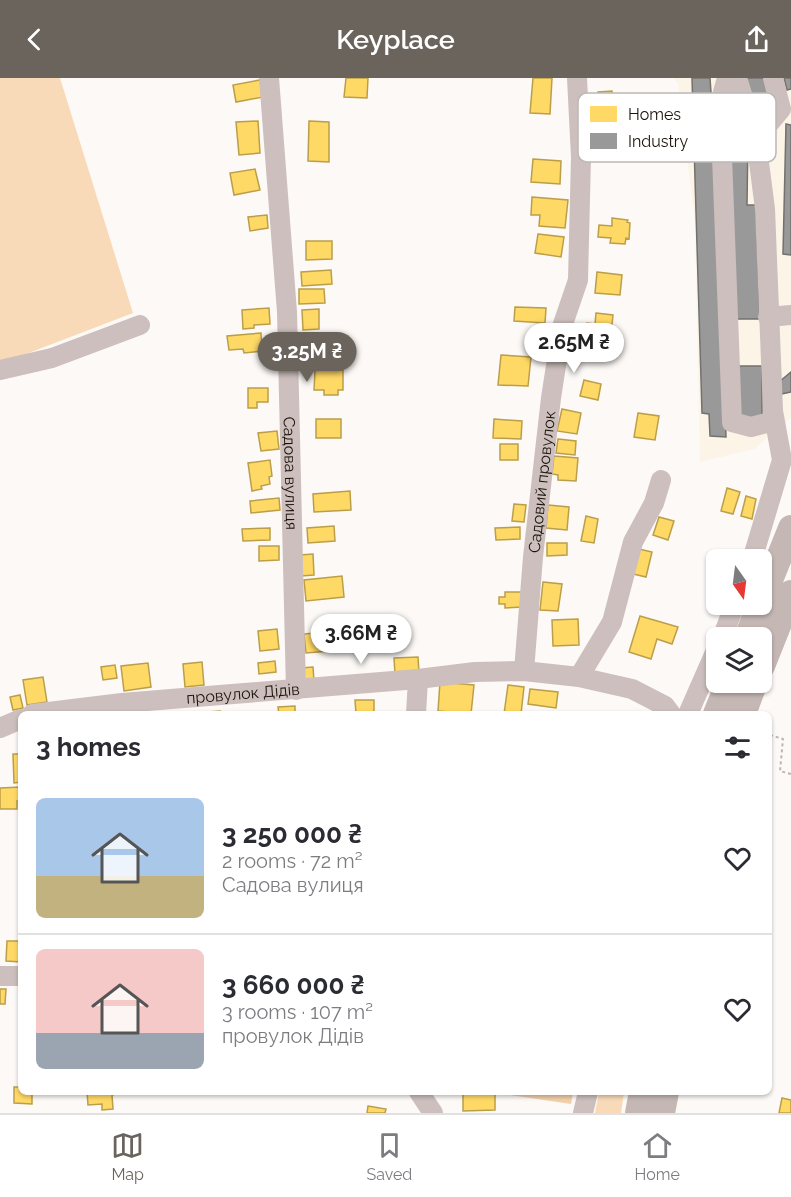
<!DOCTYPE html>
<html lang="en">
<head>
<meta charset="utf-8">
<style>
	body { margin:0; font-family:Raleway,sans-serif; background:#f2f2f3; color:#2b2b33; height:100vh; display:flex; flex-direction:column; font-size:22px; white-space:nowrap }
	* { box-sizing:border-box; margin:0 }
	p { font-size:20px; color:#7c7c81 }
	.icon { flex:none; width:33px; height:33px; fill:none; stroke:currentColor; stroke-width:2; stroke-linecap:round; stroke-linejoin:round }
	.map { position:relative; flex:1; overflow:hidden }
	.drawer { position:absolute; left:18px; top:633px; width:754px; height:384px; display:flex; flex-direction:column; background:#fff; border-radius:9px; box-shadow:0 2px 4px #0004 }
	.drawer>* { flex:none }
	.needle { width:39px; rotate:166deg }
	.tools { position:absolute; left:706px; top:471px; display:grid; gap:12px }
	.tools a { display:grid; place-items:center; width:66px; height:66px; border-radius:9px; background:#fff; box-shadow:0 2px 4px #0004; font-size:30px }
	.price { position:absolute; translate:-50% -51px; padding:0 14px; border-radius:21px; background:#fff; color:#222; font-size:20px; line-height:39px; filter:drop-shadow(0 2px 3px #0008) }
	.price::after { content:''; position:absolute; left:50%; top:36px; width:18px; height:14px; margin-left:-9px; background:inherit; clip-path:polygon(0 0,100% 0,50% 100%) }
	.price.on { background:#6a645d; color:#fff }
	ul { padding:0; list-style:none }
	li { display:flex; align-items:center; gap:18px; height:150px; padding:0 18px }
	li+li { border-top:2px solid #e1e1e2 }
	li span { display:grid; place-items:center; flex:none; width:168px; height:120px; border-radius:9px; color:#555 }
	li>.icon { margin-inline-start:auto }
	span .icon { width:72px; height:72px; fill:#fffc; stroke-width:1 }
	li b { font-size:26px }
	h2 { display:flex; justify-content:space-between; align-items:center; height:72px; padding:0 18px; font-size:26px }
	header { display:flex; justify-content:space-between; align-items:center; height:78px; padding:0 18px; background:#6a645d; color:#fff; font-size:27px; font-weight:600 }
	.tab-bar { display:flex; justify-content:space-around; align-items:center; height:84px; border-top:2px solid #e1e1e2; background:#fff; font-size:16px; color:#7c7c81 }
	.tab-bar a { display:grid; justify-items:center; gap:3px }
	.tab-bar .on { color:#6a645d }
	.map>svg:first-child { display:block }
	.industrial { fill:#fbf4e7 }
	.green { fill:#f9dab8 }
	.forest { fill:#f2d0a9 }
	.homes { fill:#ffd966; stroke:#bb9e4a; stroke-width:1.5 }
	.industry { fill:#999; stroke:#73716e; stroke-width:1.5 }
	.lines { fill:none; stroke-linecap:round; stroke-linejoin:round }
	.path { stroke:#bdb5b3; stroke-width:2; stroke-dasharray:3 3; stroke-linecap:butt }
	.minor { stroke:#ccbfbd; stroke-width:20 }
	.major { stroke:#c5b7b4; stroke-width:26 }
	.labels { text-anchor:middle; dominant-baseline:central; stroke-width:6; stroke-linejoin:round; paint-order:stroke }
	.street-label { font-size:16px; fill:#1b130a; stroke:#fff }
	.key { fill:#fff; stroke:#bbb8b6; stroke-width:1.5 }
	.key-label { font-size:16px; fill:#1b130a }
</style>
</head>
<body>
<header><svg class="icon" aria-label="back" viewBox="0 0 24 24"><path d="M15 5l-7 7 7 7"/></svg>Keyplace<svg class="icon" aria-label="share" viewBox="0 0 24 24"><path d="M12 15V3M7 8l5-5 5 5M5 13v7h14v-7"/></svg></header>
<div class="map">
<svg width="791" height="1035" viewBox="0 0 791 1035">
	<rect width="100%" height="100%" fill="#fcf9f6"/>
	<path class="industrial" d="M673,0H791V340L754,371L700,384L695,145L678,5Z"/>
	<path class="green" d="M0,0H60L133,235L0,286Z
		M599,1014H624L621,1035H595Z"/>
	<path class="forest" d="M510,1014H573L571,1026L510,1017Z"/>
	<path class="homes" d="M346,0H368L367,20L344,19Z
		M533,0H552L550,36L530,35Z
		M260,2L263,19L236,24L233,7Z
		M612,13V17H619V22H623L624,43H592V28H598V14Z
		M258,43L260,75L239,77L236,44Z
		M309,43L329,44V84L308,83Z
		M533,81L561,83L560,106L531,104Z
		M255,91L260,112L234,117L230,95Z
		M532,119L568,122L565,150L539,148L540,137H531Z
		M267,137L268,150L250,153L248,139Z
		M612,140L628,142L627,144L630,145L629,161L626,160L625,166L610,165L611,160L598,159L599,147L612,148Z
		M538,156L564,159L561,179L535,175Z
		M306,163H332V181L306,182Z
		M331,192L332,206L302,208L301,194Z
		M597,194L622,197L620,217L595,215Z
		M299,211H324L325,225L299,226Z
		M515,229L546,230L545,245L514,243Z
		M269,230L270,246L254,247V250L243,251L242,232Z
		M319,231V251L303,252L302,232Z
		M596,235L613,237L610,265L585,263L587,245L595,246Z
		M261,255L262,273L244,275L243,271L229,272L227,258Z
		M327,267L329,285L305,287L304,268Z
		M501,277L531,279L528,308L498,307Z
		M315,292H343V312H338V317H324V312H314Z
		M584,302L601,306L598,322L580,318Z
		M248,310H268V324H257V330H248Z
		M562,331L581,335L577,356L557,353Z
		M638,335L659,338L655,362L634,359Z
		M316,341H341V360H316Z
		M494,341L522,343L521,361L493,360Z
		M277,353L279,371L261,373L258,355Z
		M558,361L576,363L575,377L556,375Z
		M500,366H518V382H500Z
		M554,378L578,380L576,403L558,402V397L552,396Z
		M270,382L272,398L269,399L270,406L261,408L262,411L252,413L248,385Z
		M727,410L740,414L733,436L721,433Z
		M350,413L351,432L314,434L313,416Z
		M746,418L756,421L752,441L741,438Z
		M279,420L280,432L251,435L250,423Z
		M514,426L526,427L524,444L512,443Z
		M548,427L569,429L567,452L546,450Z
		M586,438L598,441L594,465L581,463Z
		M659,439L674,443L668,462L653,457Z
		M334,448L335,463L308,465L307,450Z
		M520,449V461L496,462L495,450Z
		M270,450V462L243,463L242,451Z
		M547,465H567V477L547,478Z
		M259,468H279V482L259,483Z
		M639,471L652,474L646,499L633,496Z
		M313,476L314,497L301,498L300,477Z
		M342,498L344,519L306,523L304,502Z
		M543,504L562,506L558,533L540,532Z
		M505,514H522V529L505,530V526H499V519H505Z
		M640,538L678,549L672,566L657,561L651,581L629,574Z
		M578,541L579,567L553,568L552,542Z
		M277,551L279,571L260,573L258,553Z
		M341,553L342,564L329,566L330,573L306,575L304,556Z
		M418,579L419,595L395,596L394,580Z
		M275,583L276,594L259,596L258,585Z
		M202,584L204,607L185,609L183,586Z
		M148,585L151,609L124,613L121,588Z
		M115,587L117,600L103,602L101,589Z
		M313,589L314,603L302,604L301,590Z
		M43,599L47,624L27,627L23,602Z
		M440,604L474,607L471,636L438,633Z
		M508,607L524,609L521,636H504Z
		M530,611L558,614L556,630L528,626Z
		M20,617L23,630L13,632L10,619Z
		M355,622H374V636H356Z
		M295,628V636H279L278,629Z
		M220,633V636H196V635Z
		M13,676H21V704L14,705Z
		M21,709V723H17V731H0V710Z
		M7,863H21V884L6,883Z
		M0,911H6L5,926H0Z
		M14,1009H21V1014H32V1026L14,1025Z
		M87,1014H116V1016L112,1017L113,1031L102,1032V1026L88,1027Z
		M463,1014H495V1032L463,1033Z
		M782,1020L791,1022V1035H779Z
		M368,1028L386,1031L385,1035H367Z"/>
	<path class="industry" d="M692,0H710L719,131L726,359L710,358L709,336L702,335Z
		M746,0H765L770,19L764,28L753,30Z
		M784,0H791V11L787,12Z
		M741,31L748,59L747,127H756L760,241H733L725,33Z
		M786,46L791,47V177L783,176Z
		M738,288H762V341L738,340Z
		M791,294V314L781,316L779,304Z"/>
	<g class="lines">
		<path class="path" d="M770,657L783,661L780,693L791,696"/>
		<g class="minor">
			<path id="s1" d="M269,0L287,234L296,612"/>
			<path d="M727,0L720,25L732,344L751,349L774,343"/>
			<path d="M737,0L756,61L765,131L773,333L782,382L752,482"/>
			<path d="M756,61L781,31L773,0"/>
			<path d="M768,239L791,237"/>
			<path d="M0,292L52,280L140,247"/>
			<path d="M722,560L735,526"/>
			<path id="s2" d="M524,593L533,479L551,320L562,249L578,202L581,79L577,0"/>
			<path d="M579,599L612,544L633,464L654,425L661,402"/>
			<path id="s3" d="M32,636L122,625L418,601L475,594L524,593L579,599L632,611L665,628L671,636"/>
			<path d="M416,636L418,601"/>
			<path d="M688,636L717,570"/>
			<path d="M0,650L21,641"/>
			<path d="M0,898H21"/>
			<path d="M419,1014L433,1035"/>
			<path d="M583,1035L588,1014"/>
		</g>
		<path class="major" d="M762,522L791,450
			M747,560L760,526
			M762,588L791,515
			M716,636L729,604
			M743,636L755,604
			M638,1035L642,1014
			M662,1035L666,1014"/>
	</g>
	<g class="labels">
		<g class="street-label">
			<text stroke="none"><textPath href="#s1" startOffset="396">Садова вулиця</textPath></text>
			<text stroke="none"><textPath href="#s2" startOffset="190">Садовий провулок</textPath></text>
			<text stroke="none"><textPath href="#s3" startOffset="212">провулок Дідів</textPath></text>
		</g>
	</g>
	<rect x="578" y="15" width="198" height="69" rx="9" class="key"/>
	<rect x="590" y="28" width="27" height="16" fill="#ffd966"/>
	<rect x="590" y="55" width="27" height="16" fill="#999"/>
	<g class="key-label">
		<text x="628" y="42">Homes</text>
		<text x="628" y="69">Industry</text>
	</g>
</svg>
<div class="tools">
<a><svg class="needle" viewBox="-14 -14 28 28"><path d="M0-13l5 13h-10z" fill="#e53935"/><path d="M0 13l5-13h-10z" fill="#7c7c81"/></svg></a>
<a><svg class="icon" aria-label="layers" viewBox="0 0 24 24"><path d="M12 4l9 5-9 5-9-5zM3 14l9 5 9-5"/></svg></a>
</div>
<b class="price" style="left:574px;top:296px">2.65M ₴</b>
<b class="price on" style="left:307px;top:305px">3.25M ₴</b>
<b class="price" style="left:361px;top:587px">3.66M ₴</b>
<section class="drawer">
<h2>3 homes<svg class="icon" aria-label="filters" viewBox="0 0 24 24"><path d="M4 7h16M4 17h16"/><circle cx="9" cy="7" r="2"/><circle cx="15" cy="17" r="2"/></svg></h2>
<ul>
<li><span style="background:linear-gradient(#a9c7e8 65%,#c2b280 0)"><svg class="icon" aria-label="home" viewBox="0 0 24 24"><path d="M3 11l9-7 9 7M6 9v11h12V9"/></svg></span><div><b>3 250 000 ₴</b><p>2 rooms · 72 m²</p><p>Садова вулиця</p></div><svg class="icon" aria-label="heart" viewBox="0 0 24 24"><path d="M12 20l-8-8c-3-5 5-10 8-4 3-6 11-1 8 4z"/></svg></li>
<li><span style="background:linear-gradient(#f6c9c9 70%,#9aa5b1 0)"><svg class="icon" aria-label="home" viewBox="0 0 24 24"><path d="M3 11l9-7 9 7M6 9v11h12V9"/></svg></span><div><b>3 660 000 ₴</b><p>3 rooms · 107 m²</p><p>провулок Дідів</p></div><svg class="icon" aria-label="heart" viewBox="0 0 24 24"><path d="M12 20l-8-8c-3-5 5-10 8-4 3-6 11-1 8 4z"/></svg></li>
</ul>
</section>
</div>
<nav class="tab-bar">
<a class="on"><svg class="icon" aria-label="map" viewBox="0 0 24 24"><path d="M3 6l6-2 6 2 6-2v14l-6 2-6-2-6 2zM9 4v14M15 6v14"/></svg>Map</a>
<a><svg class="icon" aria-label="saved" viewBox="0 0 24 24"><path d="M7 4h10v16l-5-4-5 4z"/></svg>Saved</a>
<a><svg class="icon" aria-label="home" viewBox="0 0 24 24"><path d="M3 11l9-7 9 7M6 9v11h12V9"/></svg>Home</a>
</nav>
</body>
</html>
